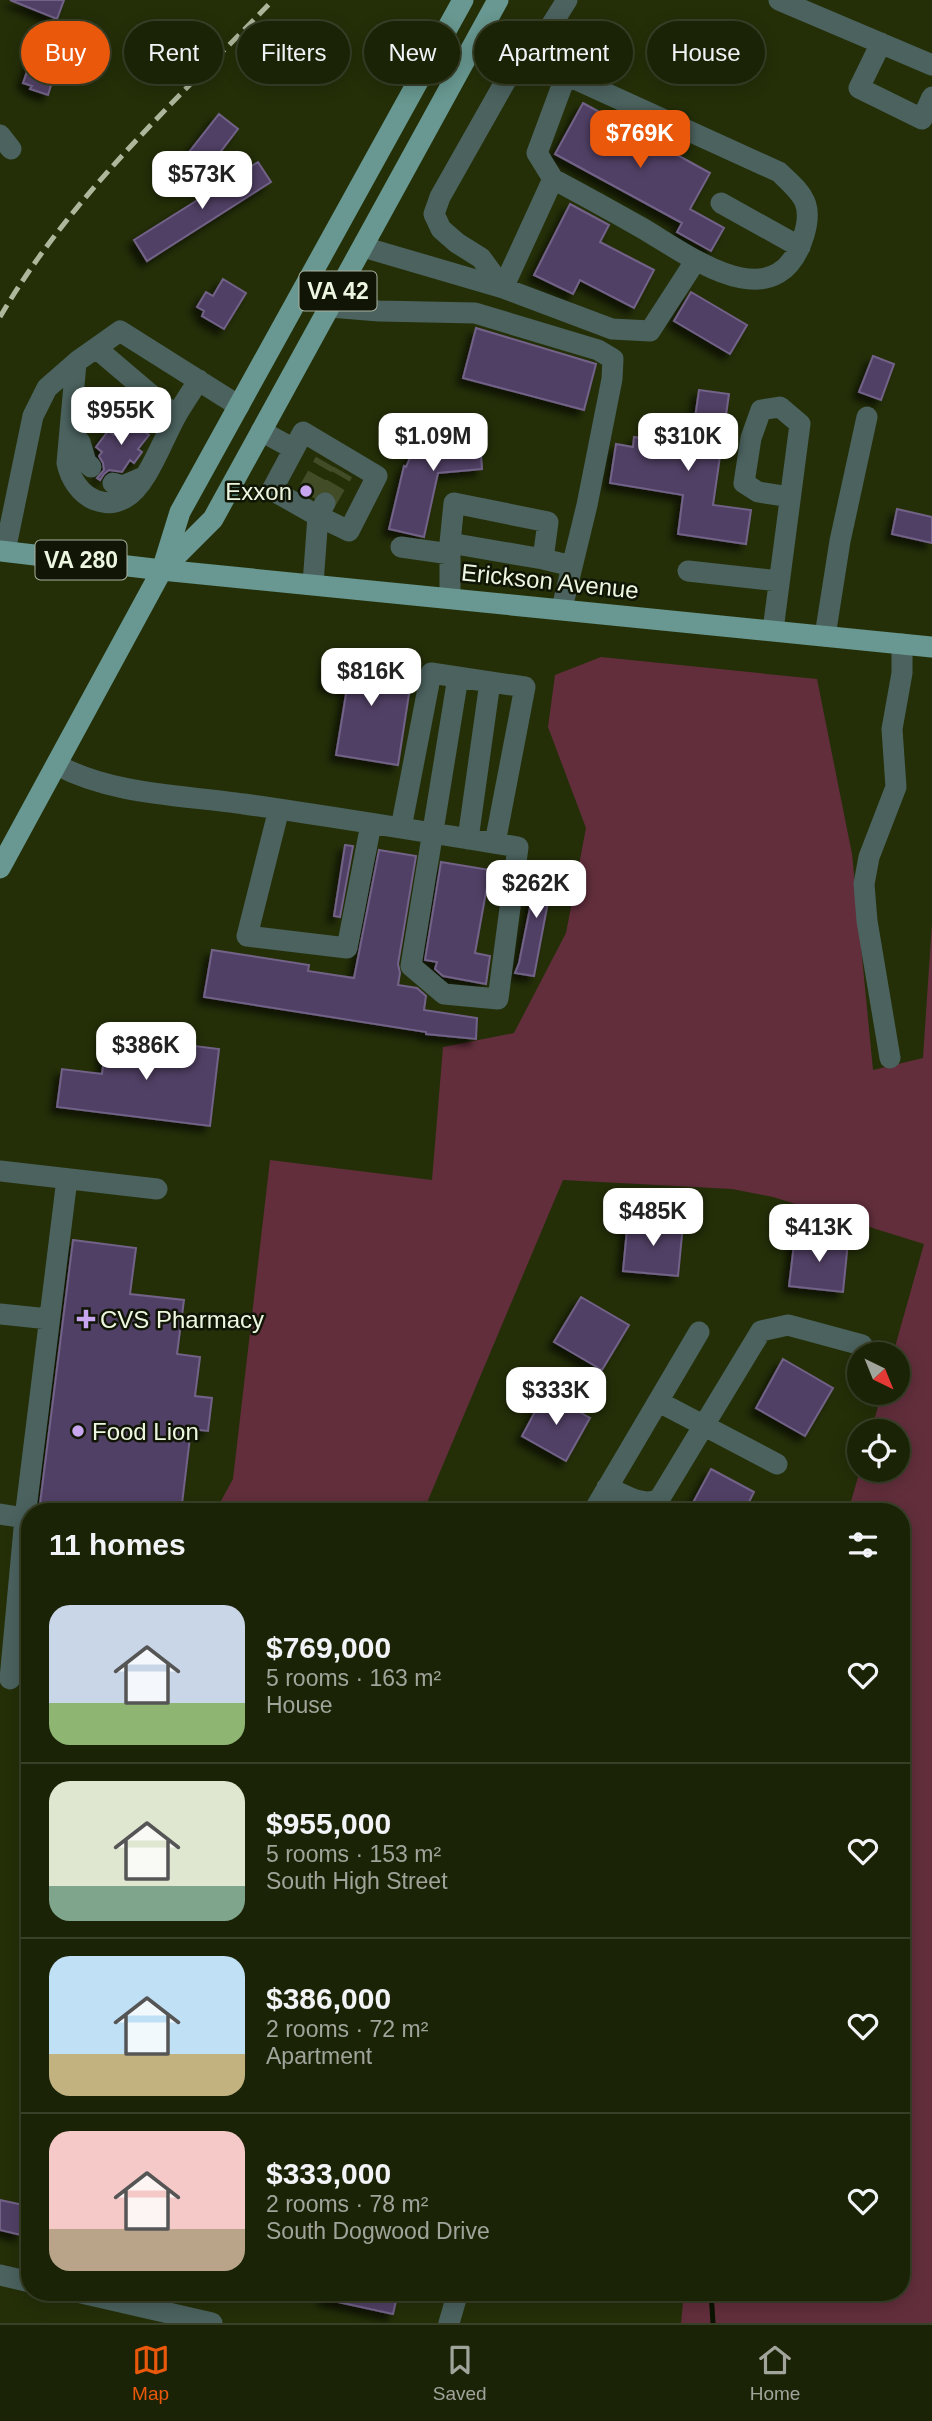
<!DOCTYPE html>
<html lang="en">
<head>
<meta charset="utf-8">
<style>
	body { margin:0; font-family:Helvetica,sans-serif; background:#282f14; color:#f1f3f6; height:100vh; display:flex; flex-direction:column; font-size:26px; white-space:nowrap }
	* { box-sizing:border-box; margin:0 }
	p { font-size:23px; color:#a0a49b }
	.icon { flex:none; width:38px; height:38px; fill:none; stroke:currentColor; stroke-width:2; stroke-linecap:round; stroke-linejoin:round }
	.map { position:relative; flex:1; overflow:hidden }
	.side { position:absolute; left:21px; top:1503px; width:889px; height:798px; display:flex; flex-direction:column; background:#1b2306; border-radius:28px; box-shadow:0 4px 18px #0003,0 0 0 2px #394028 }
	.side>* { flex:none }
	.guide { position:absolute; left:21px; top:21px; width:891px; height:63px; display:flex; gap:14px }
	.needle { width:46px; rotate:137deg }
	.controls { position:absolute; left:847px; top:1342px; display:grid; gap:14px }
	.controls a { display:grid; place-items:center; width:63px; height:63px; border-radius:50%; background:#1b2306; box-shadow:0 4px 18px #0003,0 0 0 2px #394028; font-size:35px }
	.price { position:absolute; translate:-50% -60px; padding:0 16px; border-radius:14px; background:#fff; color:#222; font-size:23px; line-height:46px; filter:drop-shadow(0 2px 4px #0008) }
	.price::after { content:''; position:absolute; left:50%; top:42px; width:21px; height:16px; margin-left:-10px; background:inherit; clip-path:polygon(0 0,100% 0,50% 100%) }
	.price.on { background:#ea580c; color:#fff }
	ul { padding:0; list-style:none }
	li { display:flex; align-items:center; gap:21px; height:175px; padding:0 28px }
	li+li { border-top:2px solid #394028 }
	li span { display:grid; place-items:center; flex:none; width:196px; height:140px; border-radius:21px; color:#555 }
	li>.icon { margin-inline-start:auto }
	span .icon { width:84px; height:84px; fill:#fffc; stroke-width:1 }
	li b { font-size:30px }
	h2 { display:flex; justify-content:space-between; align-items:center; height:84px; padding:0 28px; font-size:30px }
	.chip { padding:0 24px; border-radius:32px; background:#1b2306; box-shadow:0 4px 18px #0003,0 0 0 2px #394028; font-size:24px; line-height:63px }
	.chip.on { background:#ea580c; color:#fff }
	.tab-bar { display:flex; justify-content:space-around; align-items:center; height:98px; border-top:2px solid #394028; background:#1b2306; font-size:19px; color:#a0a49b }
	.tab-bar a { display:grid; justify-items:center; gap:4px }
	.tab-bar .on { color:#ea580c }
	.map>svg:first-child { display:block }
	.green { fill:#622e3c }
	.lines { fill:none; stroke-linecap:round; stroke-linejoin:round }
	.stream { stroke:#0b1300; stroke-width:5 }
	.building { fill:#514165; stroke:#726288; stroke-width:2; filter:url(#shadow) }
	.minor-tunnel { stroke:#424d28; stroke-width:21; stroke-dasharray:21 10; stroke-linecap:butt }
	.minor { stroke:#4b625e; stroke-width:21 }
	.major { stroke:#689891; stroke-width:21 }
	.rail { stroke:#adb79b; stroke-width:5; stroke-dasharray:14 7; stroke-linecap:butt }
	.poi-dot { fill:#c7a6ef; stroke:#101506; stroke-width:2.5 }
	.labels { text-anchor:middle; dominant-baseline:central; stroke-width:5; stroke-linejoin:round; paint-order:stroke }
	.shield { fill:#101506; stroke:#abb29f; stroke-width:2 }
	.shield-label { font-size:23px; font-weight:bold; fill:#edf6e0 }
	.poi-label { font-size:24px; fill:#edf6e0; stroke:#101506; text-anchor:start }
	.street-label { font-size:24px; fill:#edf6e0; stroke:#101506 }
</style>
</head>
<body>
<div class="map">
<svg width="932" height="2323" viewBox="0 0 932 2323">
	<defs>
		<filter id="shadow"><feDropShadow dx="-6" dy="6" stdDeviation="3.5" flood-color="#0009"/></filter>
	</defs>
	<rect width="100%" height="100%" fill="#242f08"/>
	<path class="green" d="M601,657L817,679L852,854L873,1070L923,1058L932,923V2323H681L684,2293L901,2292V1512H848L860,1470H898V1432L871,1431L882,1393H898V1354H893L924,1244L773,1197L732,1189L563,1180L423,1512H215L233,1479L270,1160L432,1180L443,1047L514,1033L566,933L586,828L548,727L555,675Z"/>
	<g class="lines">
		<path class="stream" d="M711,2292L713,2323"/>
	</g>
	<path class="building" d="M10,0H64L57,19Z
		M33,54L58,62L48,95L30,89L32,86L23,83Z
		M583,103L710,173L690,209L724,228L711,251L677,232L682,223L555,154Z
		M219,114L238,129L195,185L175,170Z
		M258,162L271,182L147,261L134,240Z
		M570,204L609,225L600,242L654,270L634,308L580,280L573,294L534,275Z
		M223,279L246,293L224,329L202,316L204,311L197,307L206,292L213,296Z
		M691,292L747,325L730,354L674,321Z
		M476,328L596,364L584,410L463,378Z
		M873,356L894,364L881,400L859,392Z
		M699,390L729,394L713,505L751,510L746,544L678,534L683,495L610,483L616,444L633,447L634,437L691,446Z
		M126,418L149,435L138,449L142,452L134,463L130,460L122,472L109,470L104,474L100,480L97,478L104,470L103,463L99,456L102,452L96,447L108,431L114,435Z
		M479,424L482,469L438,473L424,537L389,529L404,466L406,467L414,449L416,433Z
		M897,509L932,517V543L892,534Z
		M330,655L413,668L398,765L336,755L347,688L325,684Z
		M345,845L353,846L340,917L334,916Z
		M379,850L416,856L398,964L400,973L398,985L417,988L426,996L424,1010L477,1018L476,1039L426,1034V1032L204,997L212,950L309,965L308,971L354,978Z
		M441,862L490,870L475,953L490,956L486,984L443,976L435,969L437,962L425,960Z
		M539,863L555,865L534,976L515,973L519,963Z
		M107,1035L219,1049L210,1126L57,1107L62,1069L102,1074Z
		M628,1219L683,1225L678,1276L623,1271Z
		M795,1236L848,1242L843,1292L789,1286Z
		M73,1240L136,1248L130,1294L184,1300L177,1354L200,1357L195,1396L212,1398L208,1431L191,1429L181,1512H39Z
		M581,1297L629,1325L602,1370L554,1342Z
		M783,1359L833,1388L805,1436L756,1408Z
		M545,1393L590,1418L566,1461L522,1436Z
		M711,1469L754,1492L744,1512H688Z
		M0,2200L28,2206L21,2235L0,2230Z
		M325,2292H398L393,2314L324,2299Z"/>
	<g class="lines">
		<path class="minor-tunnel" d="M307,494L325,462
			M325,503L343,472"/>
		<path class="minor" d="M779,0L932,65
			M881,43L859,88L922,119L932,97
			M533,58L519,64L509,75L440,197L434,214L441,229L457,243L481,258L503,288L612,329L650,331L696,260
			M0,135L11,149
			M553,179C583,195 612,211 642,228C690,256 777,324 804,235C814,202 801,193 779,172L566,75
			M721,203L800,247
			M363,247L503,288L553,179L537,153L566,75L533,58L540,43L567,0
			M330,307L379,311L475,313L598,350L613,359L612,379L587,505L562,608
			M96,348L176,416
			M76,363L67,463C70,478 80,494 95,500C106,504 114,504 125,498C147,486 163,439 176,416C183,404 191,392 199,380
			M70,431L80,442L86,462L91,467
			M261,431L294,449L272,490L318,516L313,584
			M294,449L303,432L377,476L349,531L318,516L325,503
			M113,483L123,486L144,477
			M450,543L543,559
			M401,547L450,554
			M5,551L33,416L47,388L79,360L120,331L239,406
			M688,571L779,581
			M450,598V543L454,503L548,522L543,559L572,566
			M773,630C782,562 791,493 800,424L780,407L761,410L751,438L744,483L758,492L790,497
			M825,636L840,541L867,417
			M57,765C113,795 182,795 244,804C335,817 426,832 518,847L498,999L444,994L411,966L458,677
			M279,809L247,936L347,948L371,824
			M401,828L431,673L525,687L495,843
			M468,839L490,682
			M890,1058L867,921L864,884L869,857L896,787L892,729L902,673V644
			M0,1171L157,1189
			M0,1314L49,1319
			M659,1402L777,1464
			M607,1487C623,1494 645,1509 660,1498L761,1331L788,1325L862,1345
			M593,1512L699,1332
			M0,1514L25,1518
			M10,1679L25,1518L67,1179
			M0,2275L30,2282
			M77,2292L212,2323
			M449,2323L458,2292"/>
		<path class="major" d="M0,551L162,570L932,647
			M166,566L213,519L498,0
			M0,868L162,570L180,512L463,0"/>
		<path class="rail" d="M0,317C71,195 176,101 273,0"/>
	</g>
	<g class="poi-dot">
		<circle cx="306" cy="491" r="7"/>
		<path d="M82.5 1308.5h7v7h7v7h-7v7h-7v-7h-7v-7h7z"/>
		<circle cx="78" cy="1431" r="7"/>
	</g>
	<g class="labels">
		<g class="shield">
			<rect x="299.5" y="271.5" width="77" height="39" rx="5"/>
			<rect x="35.5" y="540.5" width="91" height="39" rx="5"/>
		</g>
		<g class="shield-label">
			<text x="338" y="291">VA 42</text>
			<text x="81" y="560">VA 280</text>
		</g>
		<g class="poi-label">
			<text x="292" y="491" text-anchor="end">Exxon</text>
			<text x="100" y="1319">CVS Pharmacy</text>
			<text x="92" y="1431">Food Lion</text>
		</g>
		<g class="street-label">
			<text transform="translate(550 581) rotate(6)">Erickson Avenue</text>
		</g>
	</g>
</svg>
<div class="controls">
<a><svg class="needle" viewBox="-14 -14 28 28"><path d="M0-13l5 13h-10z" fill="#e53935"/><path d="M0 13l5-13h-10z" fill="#a0a49b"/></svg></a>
<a><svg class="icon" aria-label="locate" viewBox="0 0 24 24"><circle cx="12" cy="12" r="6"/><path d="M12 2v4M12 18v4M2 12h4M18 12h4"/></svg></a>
</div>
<b class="price on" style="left:640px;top:170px">$769K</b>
<b class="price" style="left:202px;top:211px">$573K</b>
<b class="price" style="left:121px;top:447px">$955K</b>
<b class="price" style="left:433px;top:473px">$1.09M</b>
<b class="price" style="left:688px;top:473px">$310K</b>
<b class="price" style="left:371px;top:708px">$816K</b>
<b class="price" style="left:536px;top:920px">$262K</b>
<b class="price" style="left:146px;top:1082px">$386K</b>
<b class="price" style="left:653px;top:1248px">$485K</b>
<b class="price" style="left:819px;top:1264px">$413K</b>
<b class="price" style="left:556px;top:1427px">$333K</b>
<div class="guide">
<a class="chip on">Buy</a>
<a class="chip">Rent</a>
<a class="chip">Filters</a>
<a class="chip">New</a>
<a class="chip">Apartment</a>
<a class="chip">House</a>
</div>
<section class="side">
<h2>11 homes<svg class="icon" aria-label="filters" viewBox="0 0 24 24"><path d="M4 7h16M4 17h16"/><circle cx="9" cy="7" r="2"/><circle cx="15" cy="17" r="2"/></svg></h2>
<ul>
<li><span style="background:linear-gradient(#c9d6e8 70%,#8fb573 0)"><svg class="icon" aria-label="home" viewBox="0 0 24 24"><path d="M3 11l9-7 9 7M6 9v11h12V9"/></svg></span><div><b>$769,000</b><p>5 rooms · 163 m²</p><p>House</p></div><svg class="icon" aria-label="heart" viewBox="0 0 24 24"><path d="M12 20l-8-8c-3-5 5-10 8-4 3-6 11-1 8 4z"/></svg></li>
<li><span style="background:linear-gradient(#dfe7d0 75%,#7fa58c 0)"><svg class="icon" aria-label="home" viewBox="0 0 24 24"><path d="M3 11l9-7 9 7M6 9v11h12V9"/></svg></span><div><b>$955,000</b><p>5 rooms · 153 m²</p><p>South High Street</p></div><svg class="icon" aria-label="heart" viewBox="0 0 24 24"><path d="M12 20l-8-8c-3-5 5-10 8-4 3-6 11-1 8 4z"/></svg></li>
<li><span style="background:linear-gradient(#bfe0f5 70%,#c2b280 0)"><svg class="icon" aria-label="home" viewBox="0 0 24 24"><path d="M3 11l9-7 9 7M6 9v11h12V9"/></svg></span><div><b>$386,000</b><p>2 rooms · 72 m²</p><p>Apartment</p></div><svg class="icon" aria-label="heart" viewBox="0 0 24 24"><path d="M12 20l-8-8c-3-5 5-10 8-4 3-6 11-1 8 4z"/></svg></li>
<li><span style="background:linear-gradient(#f6c9c9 70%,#b9a48a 0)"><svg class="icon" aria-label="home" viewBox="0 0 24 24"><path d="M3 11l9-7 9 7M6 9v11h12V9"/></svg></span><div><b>$333,000</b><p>2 rooms · 78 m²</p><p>South Dogwood Drive</p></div><svg class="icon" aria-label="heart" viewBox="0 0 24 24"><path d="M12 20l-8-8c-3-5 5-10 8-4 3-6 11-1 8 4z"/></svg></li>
</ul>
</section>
</div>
<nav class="tab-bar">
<a class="on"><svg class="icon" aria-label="map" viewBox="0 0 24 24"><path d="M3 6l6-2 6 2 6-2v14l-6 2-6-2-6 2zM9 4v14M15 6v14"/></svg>Map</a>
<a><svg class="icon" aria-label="saved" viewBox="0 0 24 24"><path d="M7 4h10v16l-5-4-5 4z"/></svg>Saved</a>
<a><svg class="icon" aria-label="home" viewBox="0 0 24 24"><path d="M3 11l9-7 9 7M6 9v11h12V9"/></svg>Home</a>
</nav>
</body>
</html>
